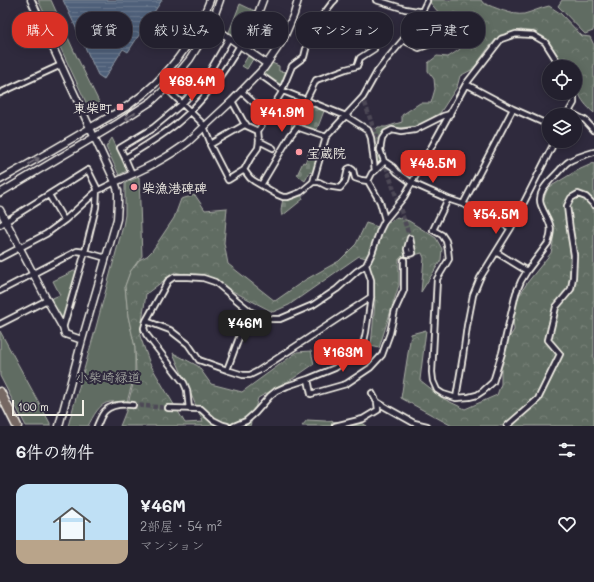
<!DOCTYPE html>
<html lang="ja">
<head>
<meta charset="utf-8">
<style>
	body { margin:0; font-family:Mali,"Klee One",sans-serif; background:#2f2d3a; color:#f1f3f6; height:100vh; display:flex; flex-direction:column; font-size:15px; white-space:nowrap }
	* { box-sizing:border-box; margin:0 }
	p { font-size:13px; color:#a3a3aa }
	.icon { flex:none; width:22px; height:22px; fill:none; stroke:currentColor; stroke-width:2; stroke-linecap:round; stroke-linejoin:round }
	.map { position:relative; height:426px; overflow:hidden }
	.panel { display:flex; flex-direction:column; background:#23202e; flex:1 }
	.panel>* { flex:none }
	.hud { position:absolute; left:12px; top:12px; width:570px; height:36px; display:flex; gap:8px }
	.tools { position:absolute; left:542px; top:60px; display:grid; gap:8px }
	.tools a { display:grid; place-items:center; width:40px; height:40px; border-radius:50%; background:#23202e; box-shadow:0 2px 10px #0003,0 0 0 1px #403e4a; font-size:20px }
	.scale { position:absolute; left:12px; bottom:10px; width:72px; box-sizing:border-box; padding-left:4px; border:2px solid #f4f1e8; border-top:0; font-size:11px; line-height:14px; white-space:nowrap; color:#f4f1e8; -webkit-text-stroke:3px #2f2a3d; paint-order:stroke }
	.price { position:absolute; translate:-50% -34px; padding:0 9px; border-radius:8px; background:#d93025; color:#fff; font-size:13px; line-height:26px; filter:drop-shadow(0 1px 2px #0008) }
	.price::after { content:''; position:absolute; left:50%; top:24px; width:12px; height:9px; margin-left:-6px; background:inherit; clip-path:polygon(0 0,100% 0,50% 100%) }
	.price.selected { background:#222; color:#fff }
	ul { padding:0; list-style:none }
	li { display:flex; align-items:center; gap:12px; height:100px; padding:0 16px }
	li+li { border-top:1px solid #403e4a }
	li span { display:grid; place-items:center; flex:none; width:112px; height:80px; border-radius:12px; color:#555 }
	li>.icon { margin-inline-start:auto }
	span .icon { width:48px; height:48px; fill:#fffc; stroke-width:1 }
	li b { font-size:17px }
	h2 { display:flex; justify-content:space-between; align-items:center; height:48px; padding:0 16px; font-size:17px }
	.chip { padding:0 14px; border-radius:16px; background:#23202e; box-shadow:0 2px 10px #0003,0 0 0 1px #403e4a; font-size:14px; line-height:36px }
	.chip.selected { background:#d93025; color:#fff }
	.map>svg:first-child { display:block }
	.green { fill:#606c62; stroke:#aaaea5 }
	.forest { fill:url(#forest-crowns); stroke:#aaaea5 }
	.cemetery { fill:url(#cemetery-stones); stroke:#aaaea5 }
	.water { fill:url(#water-rules); stroke:#919ba6 }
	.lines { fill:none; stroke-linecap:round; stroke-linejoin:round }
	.minor-tunnel { stroke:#4d4857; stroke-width:4.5; stroke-dasharray:4.5 2; stroke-linecap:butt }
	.minor-casing { stroke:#f4f1e8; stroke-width:8 }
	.tertiary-casing { stroke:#f4f1e8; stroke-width:9 }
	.trunk-casing { stroke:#f4f1e8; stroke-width:11 }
	.minor { stroke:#2f2a3d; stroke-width:4.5 }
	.tertiary { stroke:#2f2a3d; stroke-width:6 }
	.trunk { stroke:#766864; stroke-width:8 }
	.oneway { stroke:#747079 }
	.poi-dot { fill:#ff9aa2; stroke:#2f2a3d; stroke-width:1.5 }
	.labels { text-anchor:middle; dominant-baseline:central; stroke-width:4; stroke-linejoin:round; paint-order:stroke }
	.poi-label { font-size:13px; font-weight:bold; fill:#f4f1e8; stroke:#2f2a3d; text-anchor:start }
	.park-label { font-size:13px; fill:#b1b5ac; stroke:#2f2a3d }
</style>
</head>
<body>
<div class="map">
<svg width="594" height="426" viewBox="0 0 594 426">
	<defs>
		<pattern id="forest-crowns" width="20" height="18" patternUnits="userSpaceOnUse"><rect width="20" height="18" fill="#606c62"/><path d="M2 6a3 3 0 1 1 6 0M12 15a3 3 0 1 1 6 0" fill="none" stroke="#778178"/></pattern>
		<pattern id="cemetery-stones" width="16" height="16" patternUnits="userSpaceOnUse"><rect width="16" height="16" fill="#606c62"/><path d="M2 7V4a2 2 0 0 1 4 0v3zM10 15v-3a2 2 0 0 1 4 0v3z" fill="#778178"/></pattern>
		<pattern id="water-rules" width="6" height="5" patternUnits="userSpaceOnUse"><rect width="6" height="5" fill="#4f617a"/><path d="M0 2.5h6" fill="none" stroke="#69788d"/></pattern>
	</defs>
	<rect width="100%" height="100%" fill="#2f2a3d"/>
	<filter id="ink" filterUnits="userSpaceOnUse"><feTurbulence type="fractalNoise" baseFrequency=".025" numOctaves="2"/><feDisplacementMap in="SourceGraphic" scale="8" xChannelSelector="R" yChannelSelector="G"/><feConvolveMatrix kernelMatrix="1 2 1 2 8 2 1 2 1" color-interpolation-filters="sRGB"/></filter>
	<g filter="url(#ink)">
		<path class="green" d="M38,0H51L74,51L102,108L91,113Z
			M562,0H594V26L593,31L585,34L558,6Z
			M240,4L257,12L244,41L229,32Z
			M248,56L253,59L247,69L242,66Z
			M272,63L279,66V71L287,72L281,85L263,75Z
			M112,138L128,170L119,175L106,147Z
			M139,177L142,256L130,272L125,286L128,316L135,347V373L127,402C122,402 116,401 110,402C99,403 93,417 88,426H68L96,327L123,226L125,215V183Z
			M74,271H77L64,318L58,317L50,299L60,295L53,281Z
			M0,331L50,423V426H26L0,376Z"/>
		<path class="forest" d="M428,0H481L483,3C494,7 513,16 524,14C532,12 540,8 549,6L560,13L582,36L590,37L594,45V113C578,99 575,88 575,67H566L563,64L550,44L539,35L521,30L500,35L489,47L473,69L460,76L457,87L440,113L418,126L390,129L383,133L378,144L382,160L377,165L371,135L378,127H386L402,122V115L420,103H431L435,89L434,79L428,71V63L437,56L448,57L459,50L468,36V19L454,22L445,20Z
			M594,163V426H452L401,398L411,334L426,330L420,380L444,399L465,409L497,395L501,384V364L504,346L514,330L513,317L517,299L527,283L551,253L553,243L552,229L542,203L548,188L576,171Z
			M195,195L205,210L227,208L224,243L228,264L275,301L305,280L339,261L356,244L366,223L381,228L397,217L409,221L436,238L442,249L441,260L421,292L424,258L422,253L399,259V285L379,348L371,346L375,302L369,259L359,256L289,305L273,312L215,282L175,272L146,294L140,336L150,364L164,388L185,423L203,422L173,353L198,366L211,384L238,391L242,392L297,352L311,351L314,364L294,378L258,398L250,426H120L126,411L136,373L135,347L128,316L125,286L130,272L139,260L147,256L152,251L174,218L181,199Z
			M307,420L362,423L367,426H302Z"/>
		<path class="cemetery" d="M301,102L324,111L316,132L297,126L292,131L291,130L292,122L295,116L294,113Z
			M310,150L317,154L313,173L310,172L305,181L297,175L303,162L305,163Z
			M301,194L303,199L282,216C280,210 282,204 283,199Z"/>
		<path class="water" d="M63,0H162L128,52L123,49L104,79L98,75Z"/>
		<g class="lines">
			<path class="minor-tunnel" d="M365,103L380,149
				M384,160L410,238
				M133,405L168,408"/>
			<g class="minor-casing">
				<path id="minor" d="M376,0L405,9L423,12
					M403,40L419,48L439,41
					M313,44L317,23L332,3L335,0
					M259,74L283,91L346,116L368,130L371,138L375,171L372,173L368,181L380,202L385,220
					M466,84L501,39L516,34L533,35L545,42L559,64L563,67
					M166,88L203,124L211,144L210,145L228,180L244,170L250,159L258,148L259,141L258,131L282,92V90L292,66L304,57L306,49
					M241,91L268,116
					M0,93L61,65
					M306,100L316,80L346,69L357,66L360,58L374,49
					M232,101L243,121L247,126L258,131
					M450,114L443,116L415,130L401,132L392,130L386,133L382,139L380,150L384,161L393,167L397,172L412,183L448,199L463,204L511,228
					M567,115L574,103V93
					M575,115L585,120L594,130
					M259,141L273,148
					M211,144L246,124
					M125,158C145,146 164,135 181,120C205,99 224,73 240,45
					M244,170L250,178L254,181L278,195L283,197H288L301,192L313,182L326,137L363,97L377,72L387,59L415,26L427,1
					M375,171L383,163L384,161
					M132,174L125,158L120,148L153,128L182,104L207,76L229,38
					M313,182H319L327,186L340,188L345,182L348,169L350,168L353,170L355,178L361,180L368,181
					M261,185L290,136L297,127L326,137
					M49,195L62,217L65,220
					M448,199L433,230L442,235L446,241L448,250L449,259L437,279L432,372L433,381L437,390L443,394L456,398L469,397L477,395L483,391L493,382L502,353L516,293L521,281L527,271L548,243C555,224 547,221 541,205C536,191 551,180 559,171C562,168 565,164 568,162C574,158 587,154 594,152
					M463,204L513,109
					M0,225L88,170L97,188L96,207L85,252L63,328
					M410,238L413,253L408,254L407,249Z
					M496,252L527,271
					M0,258L46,234L65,220L97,191L115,182
					M0,291L77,251L85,252L106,258
					M146,321L170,330L188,344L199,360L227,370L243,375H250L258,371L371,297
					M0,324L47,300
					M227,370L240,335L251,312
					M308,379L311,394L346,384L370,368L382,355L390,333L395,310L404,290V260
					M372,393L377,402L387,408L414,423L427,426
					M456,398L463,356L467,326L473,295L480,278L511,228L555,141
					M168,408L201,409L213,420L223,425L227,426
					M189,409L187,390L184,383L146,334L144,328L146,321L168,281L174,277H188L203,278L215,282L251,312L265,318L272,319H280L313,305L337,289L357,271L366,265L372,253L380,230L385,220L404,197L466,84L513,109L549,125
					M97,426C99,422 101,415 105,411C112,404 123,404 133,405
					M234,426L246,421L255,413L270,396L276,391L287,386L308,379L335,368L352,356L359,350L364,341L366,332L371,297V280L366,265
					M335,426L363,419L378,410L377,402
					M507,426L538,399L560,354L548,340L556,307L571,289L573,277L574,255L570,230L567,206L571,198L578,194L586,197L594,205"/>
			</g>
			<g class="tertiary-casing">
				<path id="tertiary" d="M31,0L115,182L118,191V202L117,219L82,340L59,426
					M202,19L267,64
					M245,48L263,0
					M0,180C30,163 60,146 90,128C103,120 117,113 129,105C166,79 195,42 210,0
					M115,182C142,170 165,160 188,142L232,101L264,68L283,40L294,14L298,0
					M0,193L118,123L152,101L166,88L190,59L211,25L220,0
					M0,210L47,300L63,328L65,334L82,340"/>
			</g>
			<g class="trunk-casing">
				<path id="trunk" d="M0,392L17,426"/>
			</g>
			<use href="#minor" class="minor"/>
			<use href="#tertiary" class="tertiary"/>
			<use href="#trunk" class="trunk"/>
		</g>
		<defs><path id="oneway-shaft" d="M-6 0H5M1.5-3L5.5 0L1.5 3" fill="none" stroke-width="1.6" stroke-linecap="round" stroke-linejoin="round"/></defs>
		<g class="oneway">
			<use href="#oneway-shaft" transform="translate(130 116) rotate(148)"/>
			<use href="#oneway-shaft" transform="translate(34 161) rotate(-30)"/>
		</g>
	</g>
	<g class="poi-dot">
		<rect x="116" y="103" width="8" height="8" rx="2"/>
		<circle cx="299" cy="152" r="4"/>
		<circle cx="134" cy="187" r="4"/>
	</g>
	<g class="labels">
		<g class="poi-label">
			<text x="112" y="107" text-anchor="end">東柴町</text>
			<text x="307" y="152">宝蔵院</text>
			<text x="142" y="187">柴漁港碑碑</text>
		</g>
		<g class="park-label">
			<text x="108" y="376">小柴崎緑道</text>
		</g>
	</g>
</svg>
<div class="tools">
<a><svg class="icon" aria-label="locate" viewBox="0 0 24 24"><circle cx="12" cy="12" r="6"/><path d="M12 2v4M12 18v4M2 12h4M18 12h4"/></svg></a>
<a><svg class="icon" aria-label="layers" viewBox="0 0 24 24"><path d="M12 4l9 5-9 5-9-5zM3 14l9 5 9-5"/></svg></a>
</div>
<div class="scale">100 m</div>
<b class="price" style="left:192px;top:102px">¥69.4M</b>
<b class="price" style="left:282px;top:133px">¥41.9M</b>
<b class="price" style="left:433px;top:184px">¥48.5M</b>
<b class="price" style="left:496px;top:235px">¥54.5M</b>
<b class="price selected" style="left:245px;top:344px">¥46M</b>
<b class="price" style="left:343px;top:373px">¥163M</b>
<div class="hud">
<a class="chip selected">購入</a>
<a class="chip">賃貸</a>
<a class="chip">絞り込み</a>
<a class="chip">新着</a>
<a class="chip">マンション</a>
<a class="chip">一戸建て</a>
</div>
</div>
<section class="panel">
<h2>6件の物件<svg class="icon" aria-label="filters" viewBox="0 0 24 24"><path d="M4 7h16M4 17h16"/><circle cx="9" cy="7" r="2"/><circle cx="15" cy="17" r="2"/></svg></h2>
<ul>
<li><span style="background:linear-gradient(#bfe0f5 70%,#b9a48a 0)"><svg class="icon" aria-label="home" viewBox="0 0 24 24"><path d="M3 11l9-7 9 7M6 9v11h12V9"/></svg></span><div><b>¥46M</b><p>2部屋 · 54 m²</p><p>マンション</p></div><svg class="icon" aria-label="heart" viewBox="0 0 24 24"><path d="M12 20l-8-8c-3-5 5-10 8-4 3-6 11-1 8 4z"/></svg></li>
</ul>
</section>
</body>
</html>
